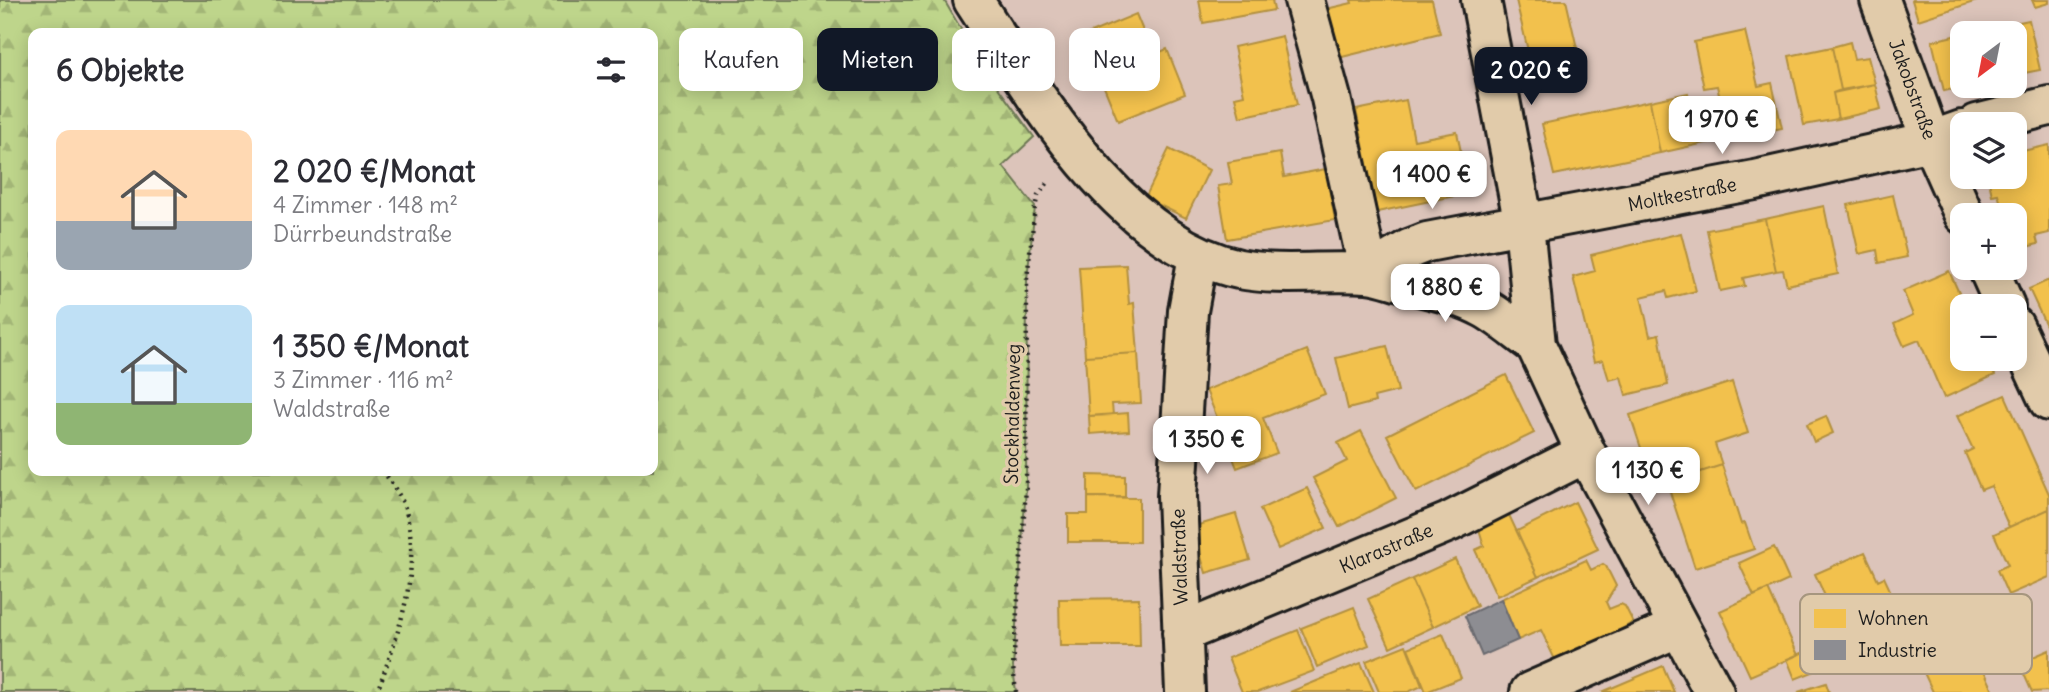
<!DOCTYPE html>
<html lang="de">
<head>
<meta charset="utf-8">
<style>
	body { margin:0; font-family:Delius,sans-serif; background:#f7f7f7; color:#2b2b33; height:100vh; display:flex; flex-direction:column; font-size:26px; white-space:nowrap }
	* { box-sizing:border-box; margin:0 }
	p { font-size:23px; color:#7c7c81 }
	.icon { flex:none; width:38px; height:38px; fill:none; stroke:currentColor; stroke-width:2; stroke-linecap:round; stroke-linejoin:round }
	.map { position:relative; flex:1; overflow:hidden }
	.panel { position:absolute; left:28px; top:28px; width:630px; height:448px; display:flex; flex-direction:column; background:#fff; border-radius:14px; box-shadow:0 4px 18px #0003 }
	.panel>* { flex:none }
	.banner { position:absolute; left:679px; top:28px; width:665px; height:63px; display:flex; gap:14px }
	.needle { width:46px; rotate:212deg }
	.fabs { position:absolute; left:1950px; top:21px; display:grid; gap:14px }
	.fabs a { display:grid; place-items:center; width:77px; height:77px; border-radius:14px; background:#fff; box-shadow:0 4px 18px #0003; font-size:35px }
	.price { position:absolute; translate:-50% -60px; padding:0 16px; border-radius:14px; background:#fff; color:#222; font-size:23px; line-height:46px; filter:drop-shadow(0 2px 4px #0008) }
	.price::after { content:''; position:absolute; left:50%; top:42px; width:21px; height:16px; margin-left:-10px; background:inherit; clip-path:polygon(0 0,100% 0,50% 100%) }
	.price.current { background:#111827; color:#fff }
	ul { padding:0; list-style:none }
	li { display:flex; align-items:center; gap:21px; height:175px; padding:0 28px }
	li span { display:grid; place-items:center; flex:none; width:196px; height:140px; border-radius:14px; color:#555 }
	li>.icon { margin-inline-start:auto }
	span .icon { width:84px; height:84px; fill:#fffc; stroke-width:1 }
	li b { font-size:30px }
	h2 { display:flex; justify-content:space-between; align-items:center; height:84px; padding:0 28px; font-size:30px }
	.tag { padding:0 24px; border-radius:14px; background:#fff; box-shadow:0 4px 18px #0003; font-size:24px; line-height:63px }
	.tag.current { background:#111827; color:#fff }
	.map>svg:first-child { display:block }
	.forest { fill:url(#forest-firs); stroke:#6d7854; stroke-width:2; fill-rule:evenodd }
	.homes { fill:#f2c14e; stroke:#b2903f; stroke-width:2 }
	.industry { fill:#8d8d92; stroke:#6b6b6f; stroke-width:2 }
	.lines { fill:none; stroke-linecap:round; stroke-linejoin:round }
	.street-casing { stroke:#1c1c1c; stroke-width:44 }
	.path { stroke:#1c1c1c; stroke-width:4.5; stroke-dasharray:2 5; stroke-linecap:butt }
	.street { stroke:#e1cbaa; stroke-width:38 }
	.labels { text-anchor:middle; dominant-baseline:central; stroke-width:7; stroke-linejoin:round; paint-order:stroke }
	.street-label { font-size:19px; fill:#1c1c1c; stroke:#e1cbaa }
	.key { fill:#e1cbaa; stroke:#a6967f; stroke-width:2 }
	.key-label { font-size:19px; fill:#1c1c1c }
</style>
</head>
<body>
<div class="map">
<svg width="2049" height="692" viewBox="0 0 2049 692">
	<defs>
		<pattern id="forest-firs" width="22" height="20" patternUnits="userSpaceOnUse" patternTransform="scale(1.75)"><rect width="22" height="20" fill="#bed58b"/><path d="M5 1l3.5 6h-7zM16 11l3.5 6h-7z" fill="#a3b677"/></pattern>
	</defs>
	<rect width="100%" height="100%" fill="#dcc4ba"/>
	<filter id="ink" filterUnits="userSpaceOnUse"><feTurbulence type="fractalNoise" baseFrequency=".0143" numOctaves="2"/><feDisplacementMap in="SourceGraphic" scale="14" xChannelSelector="R" yChannelSelector="G"/><feConvolveMatrix kernelMatrix="1 2 1 2 8 2 1 2 1" color-interpolation-filters="sRGB"/></filter>
	<g filter="url(#ink)">
		<path class="forest" d="M0,0H944L983,67L1034,137L1003,166L1035,207L1027,279L1026,488L1013,667L1016,692H0ZM33,33H653V471H33Z"/>
		<path class="homes" d="M1199,0H1272L1274,10L1203,23Z
			M1351,0H1432L1440,33L1338,58L1326,9L1352,3Z
			M1516,0H1566L1579,57L1532,68Z
			M1912,0H1980L1918,20Z
			M2032,0H2049V3L2035,7Z
			M1136,14L1153,55L1167,49L1185,94L1118,121L1083,36Z
			M2029,20L2040,70L2014,75V33H1967Z
			M1745,31L1758,86L1772,83L1782,128L1729,139L1717,86L1704,88L1694,42Z
			M1962,34V86H1967L1944,91L1932,41Z
			M1282,36L1297,105L1240,117L1235,97L1244,95L1234,47Z
			M1850,42L1854,59L1868,57L1875,84L1841,90L1832,47Z
			M1832,47L1841,90L1833,93L1838,119L1804,125L1789,56Z
			M1875,84L1881,109L1838,119L1833,93Z
			M1688,93L1690,105L1711,100L1719,140L1660,153L1650,101Z
			M1406,100L1414,140L1457,132L1469,193L1377,212L1356,110Z
			M1650,101L1660,153L1554,175L1542,124Z
			M2049,145V233L2036,236L2038,244L2014,250V215H2004L1998,194L1992,195L1988,177H2014V153Z
			M1169,149L1209,170L1186,218L1145,198Z
			M1280,153L1284,177L1326,169L1335,220L1227,239L1218,186L1232,184L1228,162Z
			M1893,195L1907,257L1879,263L1877,250L1859,254L1848,205Z
			M1824,206L1838,274L1787,285L1783,270L1776,271L1765,219Z
			M1765,219L1776,271L1743,278L1745,286L1720,291L1707,230Z
			M1681,233L1696,291L1668,298L1666,291L1641,297L1650,336L1659,334L1668,385L1626,395L1621,377L1609,380L1603,360L1594,362L1573,277L1595,271L1591,255Z
			M1126,265L1129,304L1134,303L1138,353L1085,356L1079,267Z
			M1949,271L1965,306H1962V359H1988L1995,375L1944,398L1919,340L1904,346L1894,324L1913,315L1903,291Z
			M2049,280V332L2029,289Z
			M1387,346L1398,391L1374,397L1375,402L1348,409L1336,358Z
			M1307,350L1325,394L1263,418L1277,453L1237,468L1206,390Z
			M1138,353L1141,403L1112,404L1113,415L1089,416L1085,356Z
			M1506,375L1534,433L1416,492L1387,435Z
			M1732,382L1748,433L1715,444L1722,465L1654,487L1630,415Z
			M2005,395L2049,494V509L2009,527L1991,486L1981,490L1965,453L1973,449L1957,416Z
			M1128,413L1129,431L1090,434L1089,416Z
			M1826,416L1833,433L1814,442L1807,424Z
			M1361,431L1396,498L1339,527L1313,478L1347,461L1338,443Z
			M1722,465L1741,524L1745,523L1754,549L1695,568L1667,483Z
			M1088,475L1125,476V497H1088Z
			M1307,488L1326,528L1278,549L1260,509Z
			M1088,497L1139,498V542H1068V514H1088Z
			M1575,502L1598,549L1538,577L1517,531Z
			M2049,509V577L2008,595L1997,570L2008,565L1994,534Z
			M1236,514L1250,560L1206,573L1192,527Z
			M1509,515L1538,577L1497,596L1475,550L1484,546L1479,529Z
			M1774,547L1789,580L1754,596L1739,563Z
			M1865,552L1878,580L1884,577L1904,620L1847,645L1815,574Z
			M1455,559L1477,606L1433,627L1412,579Z
			M1586,560L1591,570L1603,564L1606,566L1616,586L1606,602L1609,609L1621,604L1625,606L1633,622L1620,630L1623,636L1557,664L1541,630L1518,640L1501,599Z
			M1412,579L1433,627L1390,647L1368,599Z
			M1768,589L1798,655L1750,676L1720,611Z
			M1139,598L1140,646H1060L1059,599Z
			M1954,606L1994,692H1933L1911,645L1918,642L1910,627Z
			M1354,607L1369,645L1317,667L1301,628Z
			M1298,630L1314,671L1258,692H1242L1228,658Z
			M1443,634L1461,678L1426,692L1408,648Z
			M1406,645L1422,686L1408,692H1379L1366,661Z
			M1819,646L1828,666L1795,679L1787,659Z
			M2049,650V691L2032,692L2019,663Z
			M1361,663L1374,692H1290Z
			M1663,666L1674,692H1602Z
			M1826,683L1829,692H1798Z"/>
		<path class="industry" d="M1501,599L1518,640L1482,656L1465,616Z"/>
		<g class="lines">
			<g class="street-casing">
				<path id="street" d="M973,0C1036,96 1119,243 1239,269C1281,277 1325,270 1367,273C1380,274 1395,280 1408,283C1434,290 1460,295 1484,308C1502,318 1519,333 1536,345
					M1304,0L1331,98L1369,273
					M1481,0L1524,225L1536,345L1586,453L1714,692
					M1880,0L1931,141L1964,215
					M1977,124L2049,106
					M1988,268L2005,306
					M1369,273L1409,249L1427,242L1755,180L1931,141L1962,130
					M2014,326L2049,401
					M1182,633L1449,522L1586,453
					M1185,692L1177,496L1188,311L1198,256
					M1530,692L1679,627"/>
			</g>
			<path class="path" d="M377,692C398,634 423,570 405,508C401,495 390,483 384,471
				M1016,692L1013,667L1026,488L1027,279L1035,207L1038,196L1049,181"/>
			<use href="#street" class="street"/>
		</g>
	</g>
	<g class="labels">
		<g class="street-label">
			<text transform="translate(1913 89) rotate(70)">Jakobstraße</text>
			<text transform="translate(1682 194) rotate(-11)">Moltkestraße</text>
			<text transform="translate(1012 414) rotate(-89)">Stockhaldenweg</text>
			<text transform="translate(1386 548) rotate(-23)">Klarastraße</text>
			<text transform="translate(1179 557) rotate(-92)">Waldstraße</text>
		</g>
	</g>
	<rect x="1800" y="594" width="232" height="80" rx="10" class="key"/>
	<rect x="1814" y="609" width="32" height="19" fill="#f2c14e"/>
	<rect x="1814" y="640" width="32" height="20" fill="#8d8d92"/>
	<g class="key-label">
		<text x="1858" y="625">Wohnen</text>
		<text x="1858" y="657">Industrie</text>
	</g>
</svg>
<div class="fabs">
<a><svg class="needle" viewBox="-14 -14 28 28"><path d="M0-13l5 13h-10z" fill="#e53935"/><path d="M0 13l5-13h-10z" fill="#7c7c81"/></svg></a>
<a><svg class="icon" aria-label="layers" viewBox="0 0 24 24"><path d="M12 4l9 5-9 5-9-5zM3 14l9 5 9-5"/></svg></a>
<a>+</a>
<a>−</a>
</div>
<b class="price current" style="left:1531px;top:107px">2 020 €</b>
<b class="price" style="left:1722px;top:156px">1 970 €</b>
<b class="price" style="left:1432px;top:211px">1 400 €</b>
<b class="price" style="left:1445px;top:324px">1 880 €</b>
<b class="price" style="left:1207px;top:476px">1 350 €</b>
<b class="price" style="left:1648px;top:507px">1 130 €</b>
<div class="banner">
<a class="tag">Kaufen</a>
<a class="tag current">Mieten</a>
<a class="tag">Filter</a>
<a class="tag">Neu</a>
</div>
<section class="panel">
<h2>6 Objekte<svg class="icon" aria-label="filters" viewBox="0 0 24 24"><path d="M4 7h16M4 17h16"/><circle cx="9" cy="7" r="2"/><circle cx="15" cy="17" r="2"/></svg></h2>
<ul>
<li><span style="background:linear-gradient(#ffd9b3 65%,#9aa5b1 0)"><svg class="icon" aria-label="home" viewBox="0 0 24 24"><path d="M3 11l9-7 9 7M6 9v11h12V9"/></svg></span><div><b>2 020 €/Monat</b><p>4 Zimmer · 148 m²</p><p>Dürrbeundstraße</p></div></li>
<li><span style="background:linear-gradient(#bfe0f5 70%,#8fb573 0)"><svg class="icon" aria-label="home" viewBox="0 0 24 24"><path d="M3 11l9-7 9 7M6 9v11h12V9"/></svg></span><div><b>1 350 €/Monat</b><p>3 Zimmer · 116 m²</p><p>Waldstraße</p></div></li>
</ul>
</section>
</div>
</body>
</html>
